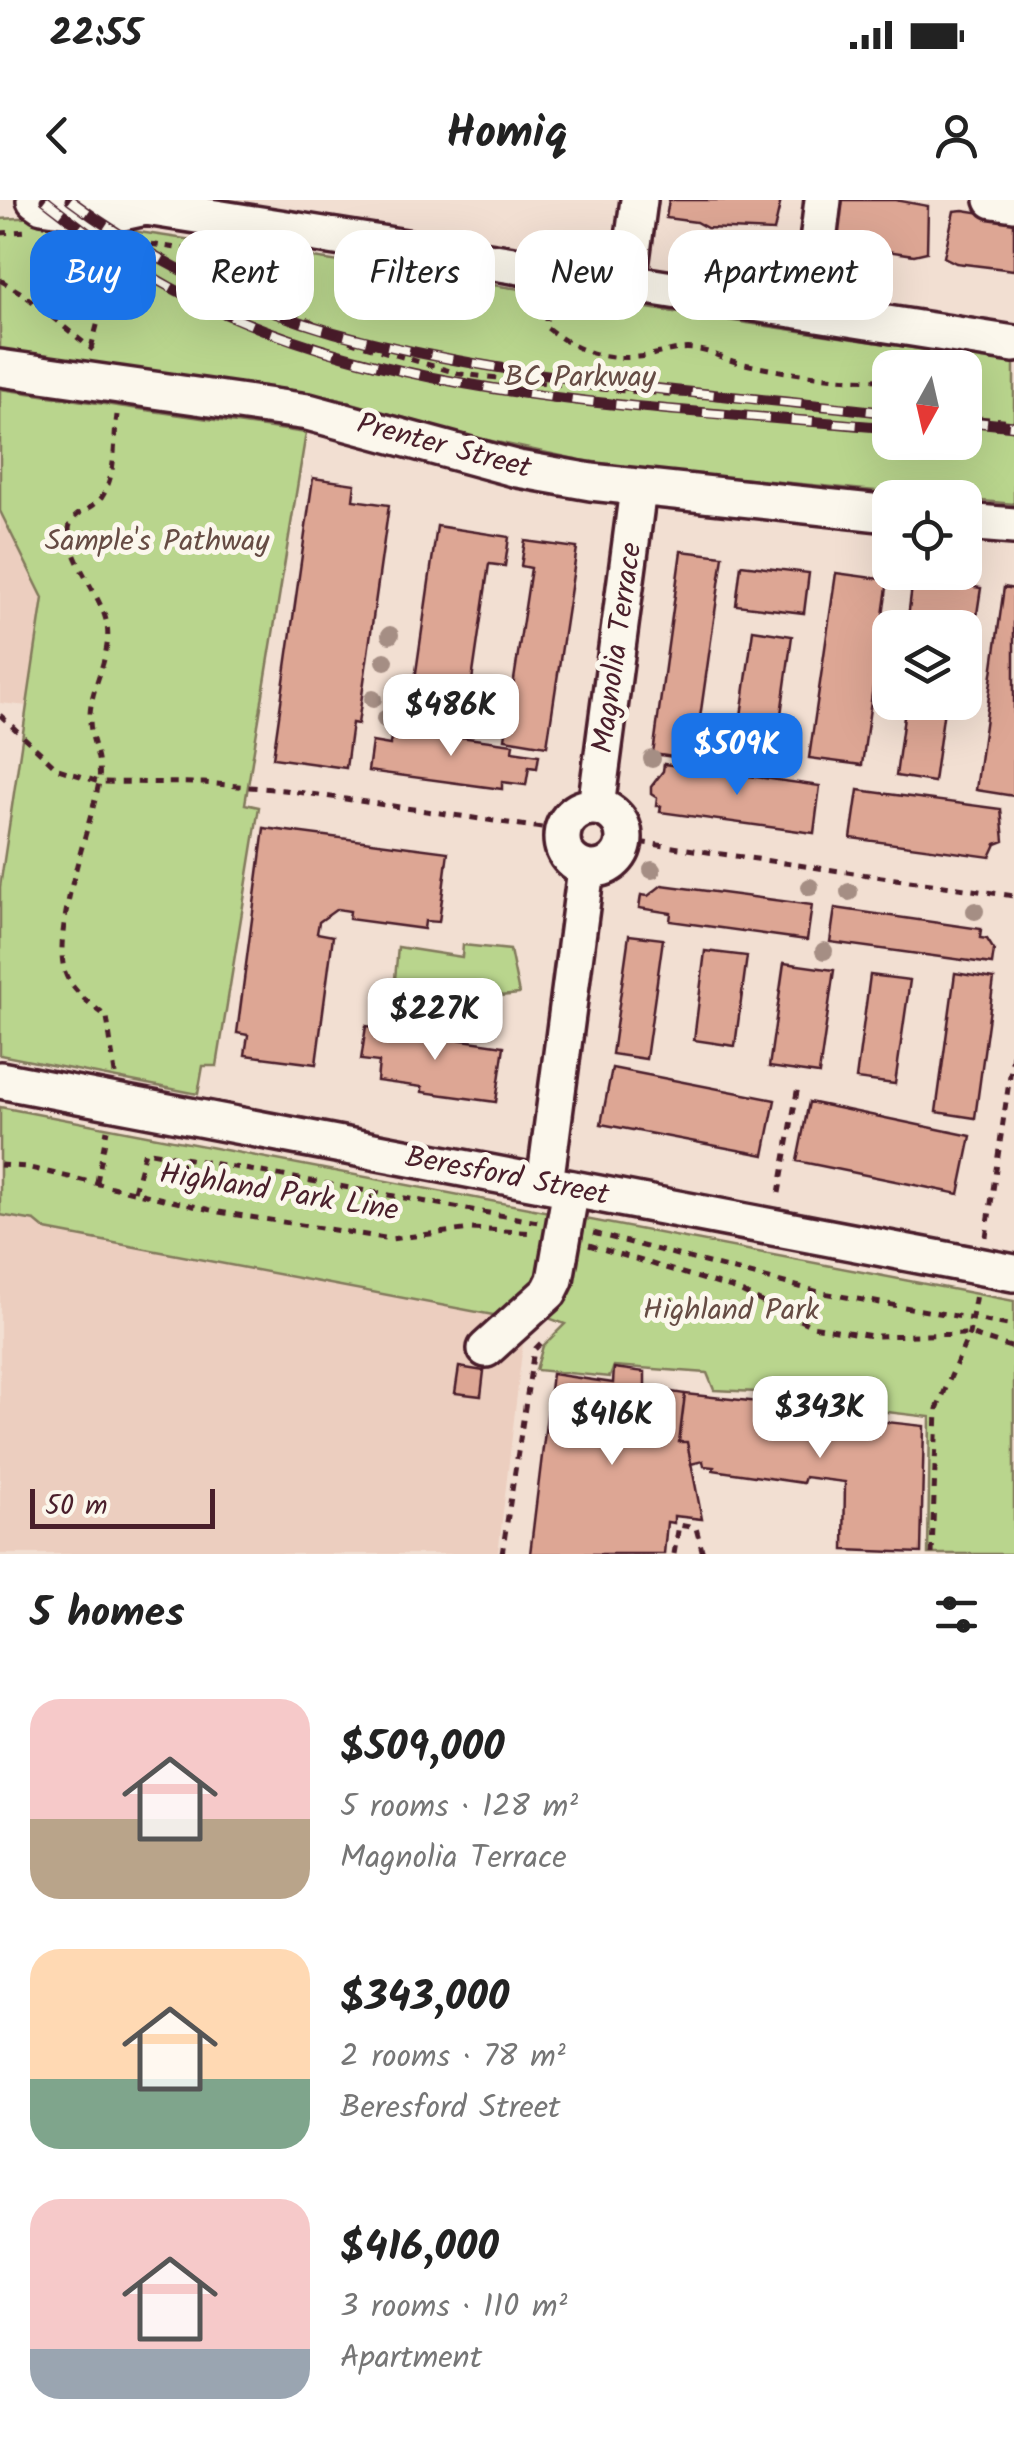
<!DOCTYPE html>
<html lang="en">
<head>
<meta charset="utf-8">
<style>
	body { margin:0; font-family:Kalam,sans-serif; background:#f6f6f6; color:#222; height:100vh; display:flex; flex-direction:column; font-size:38px; white-space:nowrap }
	* { box-sizing:border-box; margin:0 }
	p { font-size:32px; color:#767676 }
	.icon { flex:none; width:55px; height:55px; fill:none; stroke:currentColor; stroke-width:2; stroke-linecap:round; stroke-linejoin:round }
	.map { position:relative; height:1354px; overflow:hidden }
	.sheet { display:flex; flex-direction:column; background:#fff; flex:1 }
	.sheet>* { flex:none }
	.hud { position:absolute; left:30px; top:30px; width:955px; height:90px; display:flex; gap:20px }
	.needle { width:65px; rotate:188deg }
	.buttons { position:absolute; left:872px; top:150px; display:grid; gap:20px }
	.buttons a { display:grid; place-items:center; width:110px; height:110px; border-radius:20px; background:#fff; box-shadow:0 10px 40px #0002; font-size:50px }
	.scale { position:absolute; left:30px; bottom:25px; width:185px; box-sizing:border-box; padding-left:10px; border:5px solid #4a1f2b; border-top:0; font-size:28px; line-height:35px; white-space:nowrap; color:#4a1f2b; -webkit-text-stroke:8px #fbf7ec; paint-order:stroke }
	.price { position:absolute; translate:-50% -85px; padding:0 22px; border-radius:20px; background:#fff; color:#222; font-size:32px; line-height:65px; filter:drop-shadow(0 2px 5px #0008) }
	.price::after { content:''; position:absolute; left:50%; top:60px; width:30px; height:22px; margin-left:-15px; background:inherit; clip-path:polygon(0 0,100% 0,50% 100%) }
	.price.active { background:#1a73e8; color:#fff }
	ul { padding:0; list-style:none }
	li { display:flex; align-items:center; gap:30px; height:250px; padding:0 30px }
	li span { display:grid; place-items:center; flex:none; width:280px; height:200px; border-radius:30px; color:#555 }
	li>.icon { margin-inline-start:auto }
	span .icon { width:120px; height:120px; fill:#fffc; stroke-width:1 }
	li b { font-size:42px }
	h2 { display:flex; justify-content:space-between; align-items:center; height:120px; padding:0 30px; font-size:42px }
	.pill { padding:0 35px; border-radius:30px; background:#fff; box-shadow:0 10px 40px #0002; font-size:35px; line-height:90px }
	.pill.active { background:#1a73e8; color:#fff }
	.status { display:flex; justify-content:space-between; align-items:center; height:70px; padding:0 50px; background:#fff; direction:ltr }
	.status svg { height:28px; fill:currentColor }
	header { display:flex; justify-content:space-between; align-items:center; height:130px; padding:0 30px; background:#fff; font-size:45px; font-weight:700 }
	.map>svg:first-child { display:block }
	.built { fill:#eccebf }
	.green { fill:#b9d58d; stroke:#827a5c; stroke-width:2.5; fill-rule:evenodd }
	.building { fill:#dda694; stroke:#4a1f2b; stroke-width:2.5 }
	.lines { fill:none; stroke-linecap:round; stroke-linejoin:round }
	.minor-casing { stroke:#4a1f2b; stroke-width:42 }
	.path { stroke:#4a1f2b; stroke-width:5; stroke-dasharray:8 8; stroke-linecap:butt }
	.minor { stroke:#fbf7ec; stroke-width:35 }
	.rail-casing { stroke:#4a1f2b; stroke-width:11 }
	.rail { stroke:#fbf7ec; stroke-width:8; stroke-dasharray:22; stroke-linecap:butt }
	.tree { fill:#a58e84 }
	.labels { text-anchor:middle; dominant-baseline:central; stroke-width:10; stroke-linejoin:round; paint-order:stroke }
	.park-label { font-size:30px; fill:#664c44; stroke:#fbf7ec }
	.street-label { font-size:30px; fill:#4a1f2b; stroke:#fbf7ec }
</style>
</head>
<body>
<div class="status"><b>22:55</b><svg viewBox="0 0 49 12"><path d="M0 12V9h3v3zM5 12V6h3v6zM10 12V3h3v9zM15 12V0h3v12zM26 1h20v11H26zM47 4h2v5h-2z"/></svg></div>
<header><svg class="icon" aria-label="back" viewBox="0 0 24 24"><path d="M15 5l-7 7 7 7"/></svg>Homiq<svg class="icon" aria-label="person" viewBox="0 0 24 24"><circle cx="12" cy="8" r="4"/><path d="M4 21q1-7 8-7t8 7"/></svg></header>
<div class="map">
<svg width="1014" height="1354" viewBox="0 0 1014 1354">
	<rect width="100%" height="100%" fill="#f2dfd2"/>
	<filter id="ink" filterUnits="userSpaceOnUse"><feTurbulence type="fractalNoise" baseFrequency=".01" numOctaves="2"/><feDisplacementMap in="SourceGraphic" scale="20" xChannelSelector="R" yChannelSelector="G"/><feConvolveMatrix kernelMatrix="1 2 1 2 8 2 1 2 1" color-interpolation-filters="sRGB"/></filter>
	<g filter="url(#ink)">
		<path class="built" d="M0,311L43,398L28,506L0,503Z
			M0,1014L527,1110L498,1354H0Z"/>
		<path class="green" d="M39,17L1014,163V304L651,270L580,260L464,235L331,197L0,149V19ZM890,168H965V242H890Z
			M0,189L306,233L245,604L259,607L217,866H203L198,894L0,855V687L43,398L0,311Z
			M463,745L510,750L519,794C465,801 445,797 395,779L398,747L462,757Z
			M0,907L1014,1101V1354H928L930,1217L853,1208L803,1194L714,1190L707,1173L614,1166L610,1177L536,1170L543,1146L565,1124L527,1110L493,1115L46,1030L35,1021L0,1015Z"/>
		<path class="building" d="M669,0H781L774,31L707,28L696,22L666,18Z
			M840,0H895L928,6L927,52L914,55L832,43Z
			M963,10L1014,18V70L956,63L944,57L954,11Z
			M313,278L355,284L353,300L389,305L358,524L352,523L346,568L273,558Z
			M437,326L509,337L505,366L489,364L466,522L410,514Z
			M525,341L577,348L547,546L505,539L531,368L521,366Z
			M681,351L723,356L694,560L653,554Z
			M741,365L809,373L804,413L736,405Z
			M836,373L888,380L862,565L809,558Z
			M913,378L981,388L975,427L908,418Z
			M1004,387L1014,389V596L976,590Z
			M753,430L792,436L776,550L737,545Z
			M906,502H945L934,582L896,576Z
			M392,528L513,544L512,551L539,555L537,568L529,567L526,585L502,582V589L368,571L372,542L390,545Z
			M664,564L820,586L814,633L660,612L661,606H656L657,598L651,594V587L663,571Z
			M858,590L1001,609L1004,641L996,644L990,657L851,638Z
			M264,628L448,652L439,722L425,721L424,729L349,719L350,711L337,709L319,722L317,733L333,736L316,864L245,855L248,835L237,833Z
			M662,685L812,705L807,740L670,721L671,713L639,708L641,695L648,696Z
			M835,708L981,729L980,738L987,739L994,750L992,764L830,742Z
			M629,735L663,739L646,859L612,854Z
			M705,751L747,756L735,846L694,840Z
			M784,763L834,770L819,874L769,867Z
			M955,773L994,779L975,918L936,912Z
			M870,775L910,780L895,884L856,879Z
			M366,826L504,846L496,902L422,892V887L377,881L379,862L361,860Z
			M612,868L775,900L764,955L601,924Z
			M809,902L971,936L959,994L797,961Z
			M459,1167L484,1171L481,1196L455,1193Z
			M614,1168L645,1172V1188L685,1194L679,1242H687L702,1319L674,1316V1323L667,1322L664,1354H530L552,1174L613,1183Z
			M685,1194L823,1209L822,1220L840,1222L841,1217L924,1226L921,1353L844,1350L845,1282L805,1277L803,1283L713,1270L714,1267L704,1266L703,1261L691,1264L687,1242H679Z"/>
		<g class="lines">
			<g class="minor-casing">
				<path id="minor" d="M35,0L42,5L109,15L146,7
					M131,0L146,7L1014,144
					M993,0L1014,3
					M628,82L639,0
					M810,109L823,0
					M0,168L308,212L518,269L591,282L890,314
					M965,322L1014,326
					M562 638a31 31 0 1 1 62 0a31 31 0 1 1-62 0Z
					M596,607L638,289
					M0,880L1014,1073
					M545,984L586,669
					M486,1149L549,1092L555,1080L571,989"/>
			</g>
			<path class="path" d="M0,33L27,31
				M135,42L198,51L258,92L345,140L460,174L602,189L890,211
				M0,80L23,94L93,150
				M546,97V127C575,150 600,160 638,157C660,155 678,145 699,150C712,152 724,159 736,162C786,174 839,180 890,180
				M91,148L100,114L99,88L120,42
				M965,217L1014,221
				M0,515L58,569L99,582L204,583L284,590L562,631
				M624,640L1014,696
				M115,874L107,817C93,806 77,795 68,779C46,742 91,627 99,582C102,553 89,542 90,515C91,485 112,456 107,425C103,398 72,365 69,334C67,311 92,312 102,297C117,273 113,243 117,215
				M0,965L26,967L219,1012L391,1039L471,1029L534,1033
				M97,982L107,930
				M134,991L145,951L538,1022
				M779,993L798,886
				M593,1033L823,1093L1014,1126
				M986,1037L1014,848
				M589,1045L735,1089L812,1126L872,1136L969,1134L1014,1148
				M502,1354L534,1150L541,1143
				M674,1354L679,1325L696,1328L703,1354
				M932,1354L937,1209L969,1134L976,1094"/>
			<use href="#minor" class="minor"/>
			<g class="rail-casing">
				<path id="rail" d="M45,0C85,31 125,63 170,87C384,203 652,206 890,228
					M70,0C156,64 258,115 363,140C535,183 714,193 890,213
					M965,221L1014,226"/>
			</g>
			<use href="#rail" class="rail"/>
		</g>
		<g class="tree">
			<circle cx="390" cy="435" r="9"/>
			<circle cx="385" cy="461" r="9"/>
			<circle cx="373" cy="499" r="9"/>
			<circle cx="399" cy="499" r="9"/>
			<circle cx="385" cy="519" r="9"/>
			<circle cx="652" cy="559" r="9"/>
			<circle cx="652" cy="670" r="9"/>
			<circle cx="810" cy="687" r="9"/>
			<circle cx="849" cy="692" r="9"/>
			<circle cx="975" cy="711" r="9"/>
			<circle cx="824" cy="751" r="9"/>
		</g>
	</g>
	<g class="labels">
		<g class="park-label">
			<text x="580" y="178">BC Parkway</text>
			<text x="157" y="342">Sample's Pathway</text>
			<text x="731" y="1111">Highland Park</text>
		</g>
		<g class="street-label">
			<text transform="translate(444 247) rotate(15)">Prenter Street</text>
			<text transform="translate(618 448) rotate(-82)">Magnolia Terrace</text>
			<text transform="translate(507 977) rotate(11)">Beresford Street</text>
			<text transform="translate(279 993) rotate(9)">Highland Park Line</text>
		</g>
	</g>
</svg>
<div class="buttons">
<a><svg class="needle" viewBox="-14 -14 28 28"><path d="M0-13l5 13h-10z" fill="#e53935"/><path d="M0 13l5-13h-10z" fill="#767676"/></svg></a>
<a><svg class="icon" aria-label="locate" viewBox="0 0 24 24"><circle cx="12" cy="12" r="6"/><path d="M12 2v4M12 18v4M2 12h4M18 12h4"/></svg></a>
<a><svg class="icon" aria-label="layers" viewBox="0 0 24 24"><path d="M12 4l9 5-9 5-9-5zM3 14l9 5 9-5"/></svg></a>
</div>
<div class="scale">50 m</div>
<b class="price" style="left:451px;top:559px">$486K</b>
<b class="price active" style="left:737px;top:598px">$509K</b>
<b class="price" style="left:435px;top:863px">$227K</b>
<b class="price" style="left:820px;top:1261px">$343K</b>
<b class="price" style="left:612px;top:1268px">$416K</b>
<div class="hud">
<a class="pill active">Buy</a>
<a class="pill">Rent</a>
<a class="pill">Filters</a>
<a class="pill">New</a>
<a class="pill">Apartment</a>
</div>
</div>
<section class="sheet">
<h2>5 homes<svg class="icon" aria-label="filters" viewBox="0 0 24 24"><path d="M4 7h16M4 17h16"/><circle cx="9" cy="7" r="2"/><circle cx="15" cy="17" r="2"/></svg></h2>
<ul>
<li><span style="background:linear-gradient(#f6c9c9 60%,#b9a48a 0)"><svg class="icon" aria-label="home" viewBox="0 0 24 24"><path d="M3 11l9-7 9 7M6 9v11h12V9"/></svg></span><div><b>$509,000</b><p>5 rooms · 128 m²</p><p>Magnolia Terrace</p></div></li>
<li><span style="background:linear-gradient(#ffd9b3 65%,#7fa58c 0)"><svg class="icon" aria-label="home" viewBox="0 0 24 24"><path d="M3 11l9-7 9 7M6 9v11h12V9"/></svg></span><div><b>$343,000</b><p>2 rooms · 78 m²</p><p>Beresford Street</p></div></li>
<li><span style="background:linear-gradient(#f6c9c9 75%,#9aa5b1 0)"><svg class="icon" aria-label="home" viewBox="0 0 24 24"><path d="M3 11l9-7 9 7M6 9v11h12V9"/></svg></span><div><b>$416,000</b><p>3 rooms · 110 m²</p><p>Apartment</p></div></li>
</ul>
</section>
</body>
</html>
